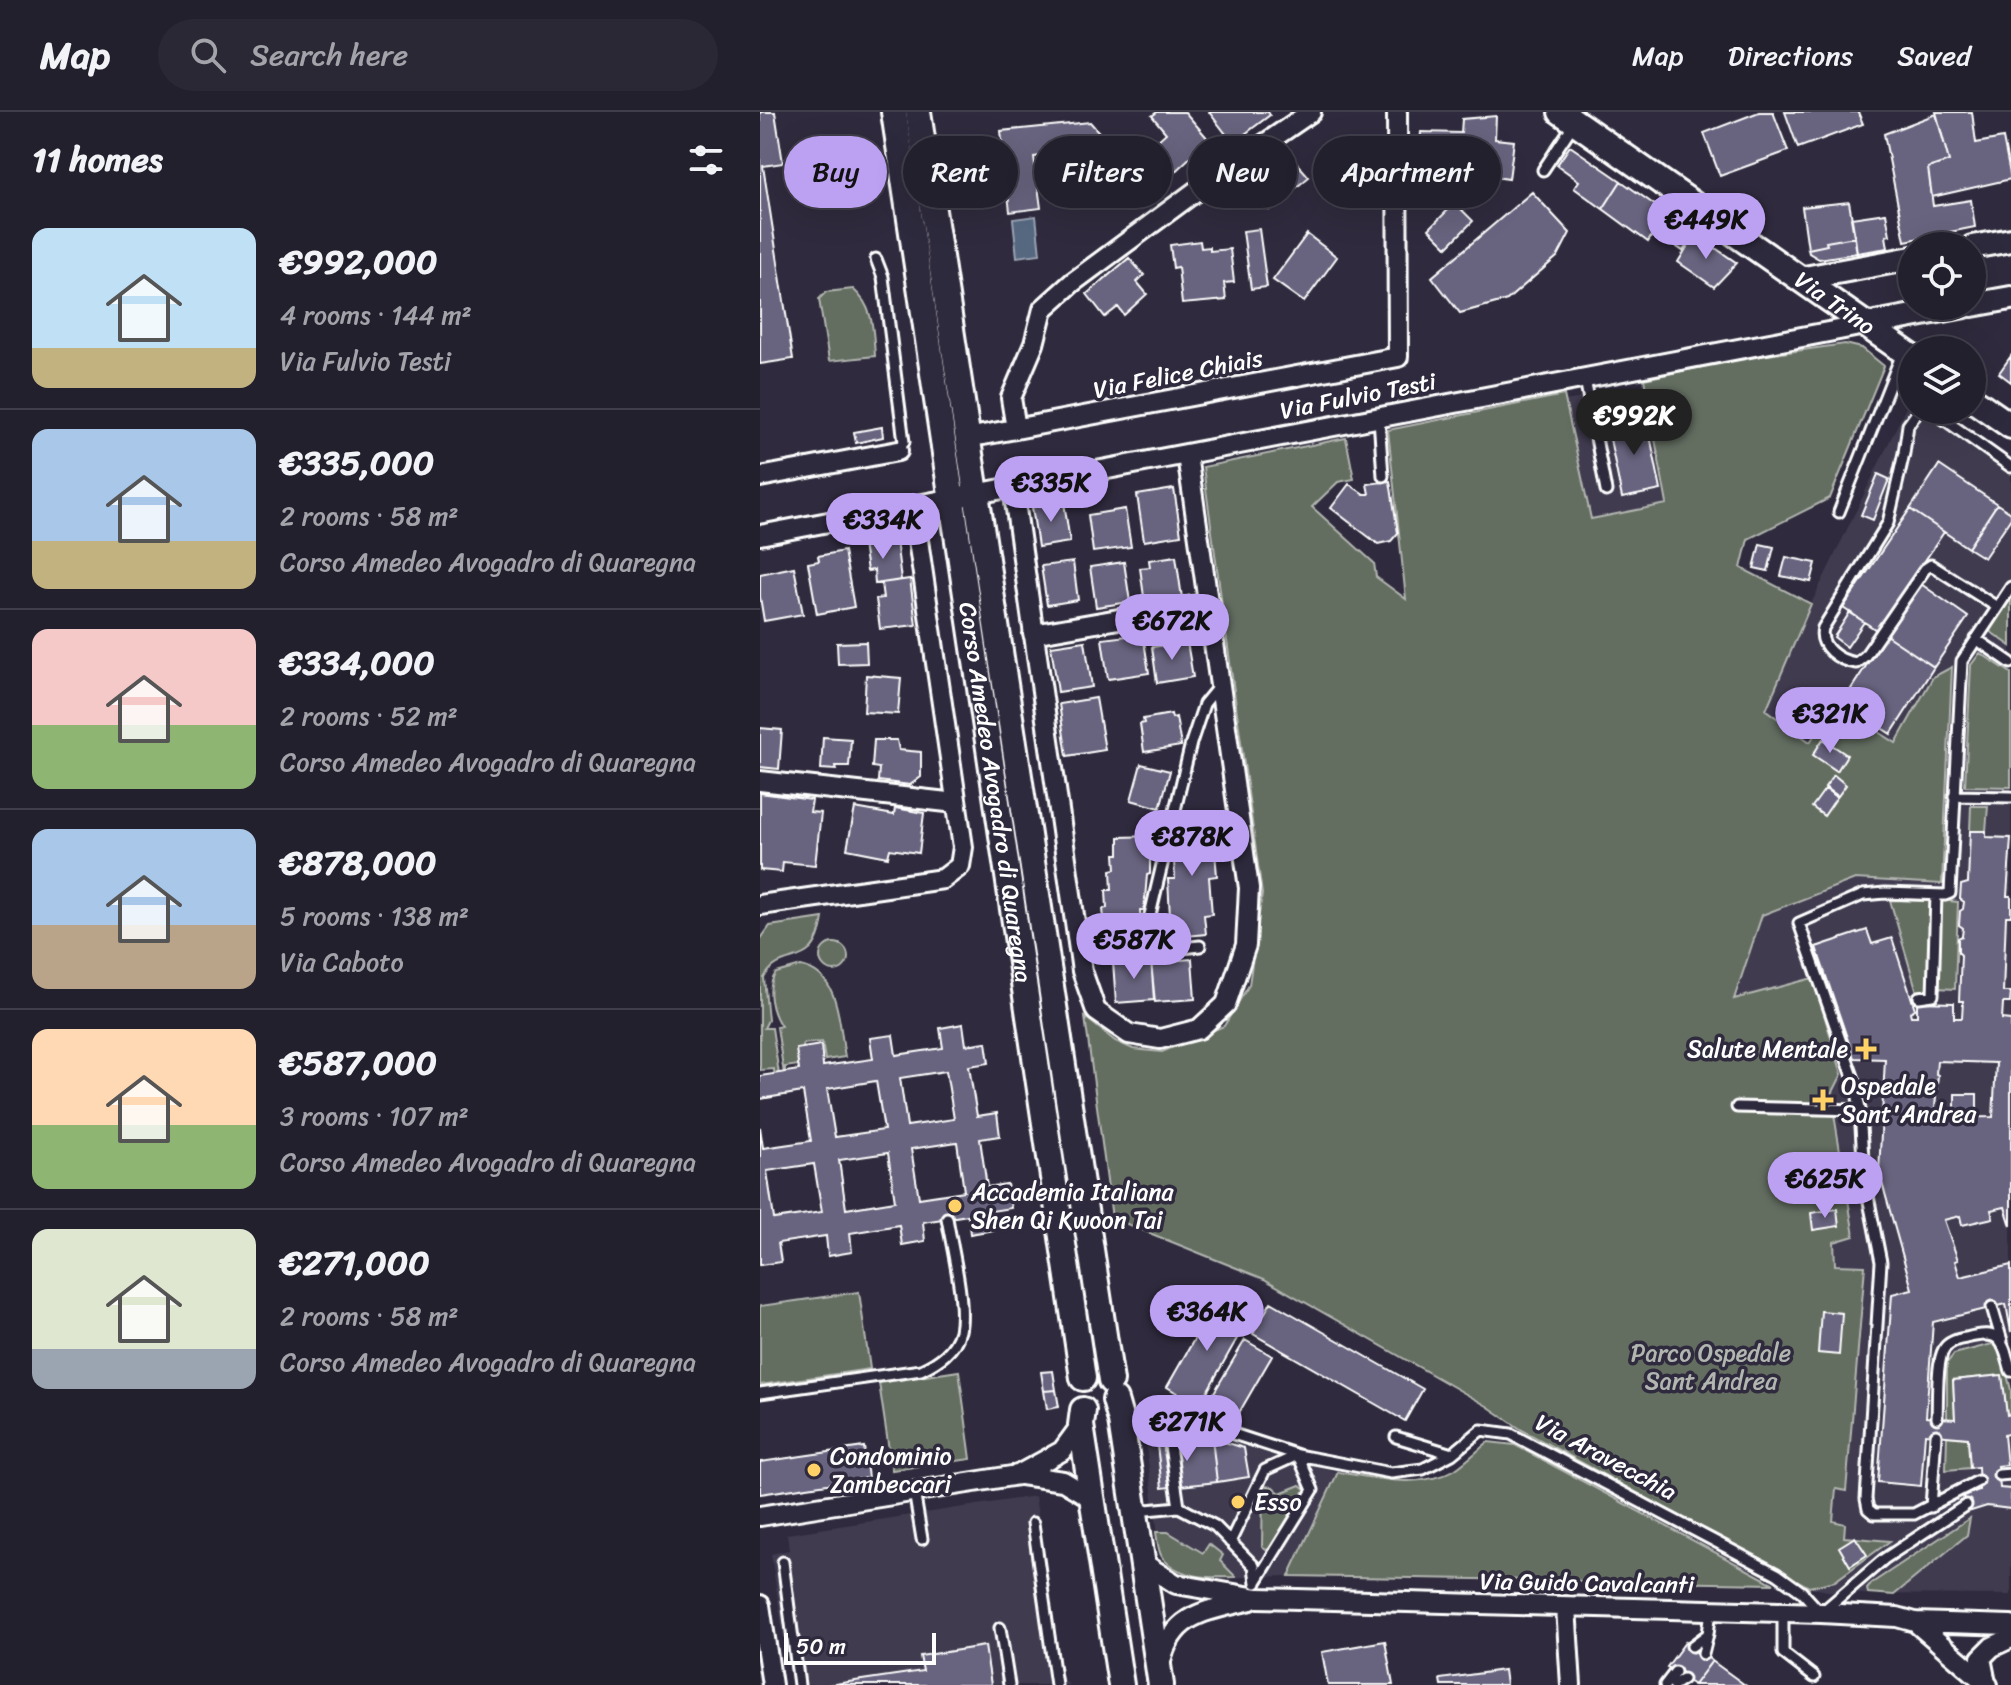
<!DOCTYPE html>
<html lang="en">
<head>
<meta charset="utf-8">
<style>
	body { margin:0; font-family:Sriracha,sans-serif; background:#2b2836; color:#f1f3f6; height:100vh; display:flex; flex-direction:column; font-size:30px; white-space:nowrap }
	* { box-sizing:border-box; margin:0 }
	p { font-size:26px; color:#a3a3aa }
	.icon { flex:none; width:44px; height:44px; fill:none; stroke:currentColor; stroke-width:2; stroke-linecap:round; stroke-linejoin:round }
	.map { position:relative; flex:1; overflow:hidden }
	.details { display:flex; flex-direction:column; background:#23202e; width:760px }
	.details>* { flex:none }
	.guide { position:absolute; left:24px; top:24px; width:760px; height:72px; display:flex; gap:16px }
	.buttons { position:absolute; left:1138px; top:120px; display:grid; gap:16px }
	.buttons a { display:grid; place-items:center; width:88px; height:88px; border-radius:50%; background:#23202e; box-shadow:0 8px 32px #0002,0 0 0 2px #403e4a; font-size:40px }
	.scale { position:absolute; left:24px; bottom:20px; width:152px; box-sizing:border-box; padding-left:8px; border:4px solid #fff; border-top:0; font-size:22px; line-height:28px; white-space:nowrap; color:#fff; -webkit-text-stroke:6px #2f2a3d; paint-order:stroke }
	.price { position:absolute; translate:-50% -68px; padding:0 18px; border-radius:28px; background:#bca0f2; color:#111; font-size:26px; line-height:52px; filter:drop-shadow(0 2px 4px #0008) }
	.price::after { content:''; position:absolute; left:50%; top:48px; width:24px; height:18px; margin-left:-12px; background:inherit; clip-path:polygon(0 0,100% 0,50% 100%) }
	.price.on { background:#222; color:#fff }
	ul { padding:0; list-style:none }
	li { display:flex; align-items:center; gap:24px; height:200px; padding:0 32px }
	li+li { border-top:2px solid #403e4a }
	li span { display:grid; place-items:center; flex:none; width:224px; height:160px; border-radius:16px; color:#555 }
	li>.icon { margin-inline-start:auto }
	span .icon { width:96px; height:96px; fill:#fffc; stroke-width:1 }
	li b { font-size:34px }
	h2 { display:flex; justify-content:space-between; align-items:center; height:96px; padding:0 32px; font-size:34px }
	.pill { padding:0 28px; border-radius:36px; background:#23202e; box-shadow:0 8px 32px #0002,0 0 0 2px #403e4a; font-size:28px; line-height:72px }
	.pill.on { background:#bca0f2; color:#111 }
	header { display:flex; align-items:center; gap:48px; box-sizing:border-box; height:112px; padding:0 40px; background:#23202e; border-bottom:2px solid #403e4a }
	header strong { font-size:38px }
	nav { display:flex; gap:44px; margin-inline-start:auto; font-size:28px }
	.search { width:560px; height:72px; background:#2b2836; display:flex; align-items:center; gap:20px; box-sizing:border-box; padding:0 28px; border-radius:44px; color:#a3a3aa; font-size:30px }
	main { display:flex; flex:1; min-height:0 }
	.map>svg:first-child { display:block }
	.built { fill:#403b50 }
	.green { fill:#646d61; stroke:#b2b6b0; stroke-width:2 }
	.water { fill:#566780; stroke:#9aa4b3; stroke-width:2 }
	.building { fill:#67637e; stroke:#fff; stroke-width:2; fill-rule:evenodd }
	.lines { fill:none; stroke-linecap:round; stroke-linejoin:round }
	.service-casing { stroke:#fff; stroke-width:15 }
	.minor-casing { stroke:#fff; stroke-width:24 }
	.tertiary-casing { stroke:#fff; stroke-width:28 }
	.secondary-casing { stroke:#fff; stroke-width:30 }
	.service { stroke:#2f2a3d; stroke-width:9 }
	.minor { stroke:#2f2a3d; stroke-width:18 }
	.tertiary { stroke:#2f2a3d; stroke-width:22 }
	.secondary { stroke:#2f2a3d; stroke-width:24 }
	.poi-dot { fill:#ffd166; stroke:#2f2a3d; stroke-width:3 }
	.labels { text-anchor:middle; dominant-baseline:central; stroke-width:7; stroke-linejoin:round; paint-order:stroke }
	.street-label { font-size:24px; fill:#fff; stroke:#2f2a3d }
	.poi-label { font-size:24px; fill:#fff; stroke:#2f2a3d; text-anchor:start }
	.park-label { font-size:24px; fill:#b2b6b0; stroke:#2f2a3d }
</style>
</head>
<body>
<header>
<strong>Map</strong>
<div class="search"><svg class="icon" aria-label="search" viewBox="0 0 24 24"><circle cx="10" cy="10" r="6"/><path d="M15 15l6 6"/></svg>Search here</div>
<nav><a>Map</a><a>Directions</a><a>Saved</a></nav>
</header>
<main>
<section class="details">
<h2>11 homes<svg class="icon" aria-label="filters" viewBox="0 0 24 24"><path d="M4 7h16M4 17h16"/><circle cx="9" cy="7" r="2"/><circle cx="15" cy="17" r="2"/></svg></h2>
<ul>
<li><span style="background:linear-gradient(#bfe0f5 75%,#c2b280 0)"><svg class="icon" aria-label="home" viewBox="0 0 24 24"><path d="M3 11l9-7 9 7M6 9v11h12V9"/></svg></span><div><b>€992,000</b><p>4 rooms · 144 m²</p><p>Via Fulvio Testi</p></div></li>
<li><span style="background:linear-gradient(#a9c7e8 70%,#c2b280 0)"><svg class="icon" aria-label="home" viewBox="0 0 24 24"><path d="M3 11l9-7 9 7M6 9v11h12V9"/></svg></span><div><b>€335,000</b><p>2 rooms · 58 m²</p><p>Corso Amedeo Avogadro di Quaregna</p></div></li>
<li><span style="background:linear-gradient(#f6c9c9 60%,#8fb573 0)"><svg class="icon" aria-label="home" viewBox="0 0 24 24"><path d="M3 11l9-7 9 7M6 9v11h12V9"/></svg></span><div><b>€334,000</b><p>2 rooms · 52 m²</p><p>Corso Amedeo Avogadro di Quaregna</p></div></li>
<li><span style="background:linear-gradient(#a9c7e8 60%,#b9a48a 0)"><svg class="icon" aria-label="home" viewBox="0 0 24 24"><path d="M3 11l9-7 9 7M6 9v11h12V9"/></svg></span><div><b>€878,000</b><p>5 rooms · 138 m²</p><p>Via Caboto</p></div></li>
<li><span style="background:linear-gradient(#ffd9b3 60%,#8fb573 0)"><svg class="icon" aria-label="home" viewBox="0 0 24 24"><path d="M3 11l9-7 9 7M6 9v11h12V9"/></svg></span><div><b>€587,000</b><p>3 rooms · 107 m²</p><p>Corso Amedeo Avogadro di Quaregna</p></div></li>
<li><span style="background:linear-gradient(#dfe7d0 75%,#9aa5b1 0)"><svg class="icon" aria-label="home" viewBox="0 0 24 24"><path d="M3 11l9-7 9 7M6 9v11h12V9"/></svg></span><div><b>€271,000</b><p>2 rooms · 58 m²</p><p>Corso Amedeo Avogadro di Quaregna</p></div></li>
</ul>
</section>
<div class="map">
<svg width="1251" height="1573" viewBox="0 0 1251 1573">
	<rect width="100%" height="100%" fill="#2f2a3d"/>
	<filter id="ink" filterUnits="userSpaceOnUse"><feTurbulence type="fractalNoise" baseFrequency=".0125" numOctaves="2"/><feDisplacementMap in="SourceGraphic" scale="16" xChannelSelector="R" yChannelSelector="G"/><feConvolveMatrix kernelMatrix="1 2 1 2 8 2 1 2 1" color-interpolation-filters="sRGB"/></filter>
	<g filter="url(#ink)">
		<path class="built" d="M885,275L907,392L830,407L805,289Z
			M1152,292V298H1184L1251,345V1483L1083,1482L1052,1476L762,1318L833,1164L1005,597L1051,492L1147,293Z
			M452,1326L578,1360L529,1464L447,1466L429,1462L401,1444L386,1335Z
			M275,1384L303,1566L309,1573H31L11,1442L29,1438L27,1422Z"/>
		<path class="green" d="M93,177C114,195 113,218 115,244L69,249L59,187L66,180Z
			M1085,232L1102,236L1124,254L1070,386L988,427L981,456L1051,492L1006,598L1050,630L1076,592L1136,631L1173,565L1192,555L1182,772L1095,767L1002,803L974,887L1053,866L1082,962L1071,984L1094,1124L1074,1130L1075,1153L1105,1154L1086,1379L1076,1377L1073,1409L1085,1412L1084,1425L1130,1429L1075,1469L1049,1475L762,1318L727,1294L504,1167L352,1106L325,905L355,929L373,937L402,940L464,914L489,873L502,782L443,355L586,326L594,367L578,370L552,395L614,451L616,465L646,487L628,318L804,283L831,407L907,392L884,267L986,246Z
			M1251,485V534L1228,518Z
			M1220,541L1251,561V675L1205,674L1211,553Z
			M1211,694H1228L1226,719H1210Z
			M1130,788L1172,789L1171,876L1157,880Z
			M1179,788L1198,790L1195,877L1177,876Z
			M63,806C54,863 23,833 4,866L8,908L4,916H12L20,969L15,970L14,957L0,958V828L10,814Z
			M60 845a14 14 0 1 1 28 0a14 14 0 1 1-28 0Z
			M41,854C81,862 79,914 85,945L65,948L62,930L43,932L45,952L25,955V969L17,915L21,914C12,901 5,876 16,861Z
			M99,1180L110,1257L0,1273V1194Z
			M1232,1232L1240,1236L1251,1278V1302L1247,1303L1242,1263L1193,1268L1195,1307H1187V1251L1194,1242Z
			M199,1259L211,1347L132,1358L119,1271Z
			M1187,1324L1208,1326L1210,1356L1186,1358Z
			M728,1330L755,1333L1014,1472L529,1464L578,1360C616,1366 659,1378 694,1358C706,1350 717,1339 728,1330Z
			M540,1373L546,1378L512,1436L506,1438L502,1435L503,1374L513,1375L520,1381Z
			M1210,1406L1207,1423L1134,1483L1108,1481L1107,1477L1112,1471Z
			M396,1420H408L443,1441L449,1432L463,1443L460,1449L476,1465C452,1466 419,1467 402,1445C398,1439 397,1427 396,1420Z"/>
		<path class="water" d="M276,104L280,142L257,145L253,107Z"/>
		<path class="building" d="M0,0H15L23,51L3,54L33,247L0,252Z
			M397,0H425L449,28L409,65L386,39L406,21L392,4Z
			M449,0H508L510,3L473,31Z
			M999,0H1013L1028,39L960,64L944,21Z
			M1025,0H1098L1103,12L1038,36Z
			M1176,0H1212L1216,31L1243,26L1251,67L1172,85L1168,56L1189,49Z
			M1176,2L1189,49L1168,56L1173,94L1211,88L1215,115L1145,129L1124,22Z
			M736,4L735,27L754,29L749,67L658,54L661,20L701,21L702,7Z
			M330,10L352,35L337,47L331,39L274,45L281,96L250,100L241,19Z
			M810,34L861,69L843,97L814,76L819,69L797,53Z
			M352,35L370,56L340,80L322,59Z
			M530,43L549,65L509,98L491,76L502,67L503,58L507,53L522,50Z
			M861,69L906,101L888,130L843,97Z
			M772,80L810,121L798,144L747,188L700,201L672,165Z
			M1089,90L1095,125L1066,130L1067,133L1048,137L1042,95Z
			M695,91L713,109L687,135L669,117Z
			M906,101L935,122L923,139L895,120Z
			M1126,101L1130,123L1126,124L1128,136L1097,141L1091,106Z
			M499,117L507,175L491,177L483,119Z
			M547,122L577,145L544,190L513,168Z
			M935,122L977,151L954,175L918,150Z
			M1095,125L1097,141L1059,147L1049,141L1048,137L1067,133L1066,130Z
			M440,129L441,136L450,135V139L470,137L474,170L464,171L466,188L422,192L418,155L413,156L410,133Z
			M369,146L384,163L377,170L387,182L364,203L358,195L345,205L327,182Z
			M1251,244V270L1239,261Z
			M886,304L901,378L862,386L847,312Z
			M122,315L123,325L96,331L94,320Z
			M1179,353L1237,392L1208,436L1150,397Z
			M1118,362L1129,367L1113,408L1101,403Z
			M630,369L638,421L631,429L618,432L571,396L589,372L604,382H609L607,372Z
			M414,377L421,423L384,429L377,383Z
			M304,390L310,430L278,435L272,395Z
			M1237,392L1251,401V406L1224,446L1208,436Z
			M365,397L371,435L333,440L328,403Z
			M1150,397L1184,420L1118,519L1083,496Z
			M136,428L141,468L115,472L114,458L107,459L103,432Z
			M1000,432L1014,435L1008,459L994,456Z
			M84,439L94,495L57,502L48,451L59,449L58,444Z
			M416,444L422,486L385,492L380,456L390,455L389,448Z
			M1026,445L1056,451L1051,470L1021,464Z
			M313,450L318,488L287,493L281,454Z
			M364,450L370,490L336,495L330,455Z
			M34,455L43,502L4,509L0,485V462Z
			M150,467L156,513L120,517L116,487L123,486L121,471Z
			M1161,472L1208,505L1174,555L1126,523Z
			M1090,500L1104,510L1087,535L1074,525Z
			M383,522L389,561L348,567L342,527Z
			M1126,523L1174,555L1131,622L1082,591Z
			M325,529L332,575L298,580L291,534Z
			M106,530L107,551L78,552L77,531Z
			M427,530L433,565L397,571L392,535Z
			M106,563L141,566L138,602L104,600Z
			M336,586L345,638L307,644L299,592Z
			M411,602L412,606L416,605L421,634L384,640L380,612L384,611L383,607Z
			M0,616L22,618L19,657L0,655Z
			M63,625L91,627L89,654H75L76,658L61,657Z
			M1063,627L1087,643L1077,659L1053,643Z
			M114,628H137L139,638L161,640V665L150,673L118,669L119,656L112,655Z
			M381,652L410,659L400,696L371,688Z
			M1074,663L1086,673L1078,684L1065,675Z
			M1065,677L1077,685L1064,704L1052,695Z
			M0,681L52,688L50,700L61,701L55,753L23,750L22,760L0,758Z
			M95,696L134,703L135,696L164,701L159,741L130,737L128,745L87,737Z
			M457,707L458,727H454L457,764L449,765L452,802L444,803L446,822L406,826L404,805H410L408,767H415L413,730H419V709Z
			M1210,719H1226V725L1251,726L1247,784H1251V804H1246L1243,880H1251L1250,891H1243L1242,907L1251,908V1114L1245,1095L1231,1098L1233,1106L1202,1113L1200,1104L1184,1108L1198,1148L1195,1149L1200,1165L1251,1153V1220L1246,1192L1173,1210L1166,1305L1195,1307L1193,1268L1242,1263L1247,1303L1251,1302V1321L1244,1323L1247,1353L1238,1354L1240,1376L1251,1377V1397L1227,1394L1208,1400L1203,1384L1219,1378L1218,1355L1210,1356L1208,1326L1165,1322L1161,1374L1118,1370L1132,1182L1152,1177L1119,1060L1125,947L1094,946L1056,835L1107,818L1112,832L1132,826L1155,897L1150,900L1151,904H1157V890L1194,891V906H1202L1203,889H1199L1201,843L1198,840V826L1202,824L1203,816L1199,813L1200,799L1203,797L1204,790L1200,787L1201,773L1208,771ZM1177,949L1236,951L1233,1005L1174,1006L1178,963L1176,962Z
			M395,724V747H390V762L387,763L384,798H380L381,814L345,816L343,797L347,796L346,778H352L351,758L356,757L355,742H359V725Z
			M391,846L394,888L356,891L353,850Z
			M432,847L435,887L395,890L391,850Z
			M203,912L206,933L226,930L229,951L209,954L213,980L217,1004L237,1001L240,1024L220,1027L227,1075L247,1072L251,1096L231,1099L234,1118L210,1122L208,1103L163,1110L165,1129L142,1133L139,1113L90,1121L92,1140L68,1144L66,1124L18,1131L21,1150L0,1153V1015L3,1036L51,1029L43,980L0,987V964L39,958L36,937L61,933L63,954L113,947L110,926L133,923L136,943L183,936L180,916ZM186,959L194,1007L147,1014L140,966ZM116,969L124,1018L75,1025L67,977ZM197,1030L204,1079L159,1086L151,1037ZM128,1041L135,1089L86,1097L79,1048ZM54,1052L62,1100L14,1107L7,1059Z
			M1195,982H1217V1004H1195Z
			M1077,1097L1079,1114L1053,1118L1051,1101Z
			M456,1189L488,1207L439,1294L407,1275Z
			M511,1190L663,1277L645,1309L493,1222Z
			M1061,1199L1082,1201L1079,1243L1058,1241Z
			M485,1228L512,1244L476,1306L446,1294Z
			M293,1259L296,1278L284,1279L281,1260Z
			M296,1278L299,1295L287,1297L284,1279Z
			M452,1326L484,1336L489,1365L457,1370Z
			M452,1326L457,1370L402,1376L397,1333Z
			M104,1335L108,1366L0,1382V1350Z
			M1095,1425L1107,1443L1090,1454L1079,1435Z
			M625,1529L633,1573H568L562,1540Z
			M926,1529L952,1549L934,1573L907,1555Z
			M225,1534L231,1573H68L163,1559L160,1544Z
			M952,1549L985,1573H934Z
			M744,1558L746,1573H681L680,1567Z"/>
		<g class="lines">
			<g class="service-casing">
				<path id="service" d="M783,58L815,10
					M116,147L123,165L144,330L138,339
					M825,267L846,379
					M1159,298L1148,313L1144,341L1128,411L1063,516C1058,535 1079,549 1096,551L1105,544L1165,457L1171,453L1237,495
					M1171,298L1251,355
					M619,306L623,364
					M1079,400L1143,239
					M1216,527L1251,551
					M1194,684L1251,685
					M440,834L386,840L385,824L431,631L444,592L458,575
					M1159,885L1173,883L1176,783
					M977,995L1100,998
					M1232,1195L1242,1229
					M0,1281L161,1258C178,1250 195,1239 200,1219C206,1191 192,1136 187,1106
					M1177,1306C1178,1289 1176,1250 1184,1237C1189,1229 1198,1227 1206,1226C1241,1217 1242,1227 1251,1259
					M406,1307L419,1395
					M364,1309L427,1307L538,1343L631,1361L663,1357L692,1342L721,1318L751,1322L1017,1462L1042,1480L1061,1501L1124,1447L1206,1393
					M636,1325L692,1342
					M1239,1363L1251,1362
					M1218,1369L1154,1402H1114L1108,1397L1106,1387L1121,1150L1104,1064L1100,998L1096,973L1039,811L1103,783L1125,781L1185,783L1190,781L1202,549L1251,475
					M154,1379L162,1427
					M1171,1395L1176,1323
					M375,1399L419,1395L455,1414L494,1454L496,1471
					M273,1411L296,1573
					M470,1430L505,1358L538,1343L553,1378L496,1470
					M23,1450L39,1573
					M1023,1500V1541L1054,1565
					M240,1516L249,1573
					M932,1534L948,1522L951,1498
					M943,1542L948,1522
					M905,1573L915,1560
					M914,1573L923,1567"/>
			</g>
			<g class="minor-casing">
				<path id="minor" d="M256,317L251,286L274,232L283,197L313,170L436,79L551,0
					M207,326L638,245L637,0
					M0,365L138,339
					M253,376L322,859L336,899L369,922L400,927L439,917L466,892L486,833L489,776L427,343
					M0,423L1105,213
					M273,522L450,491
					M0,669L196,691
					M0,793L183,767L200,754L203,735L153,394
					M261,1363L303,1369L333,1387
					M0,1404L258,1363L302,1339L321,1313
					M383,1451L416,1472L498,1486L1061,1501L1137,1505L1155,1510L1251,1513
					M0,1493L12,1573
					M806,1495L811,1573
					M1155,1510L1228,1573
					M401,1549C413,1500 448,1499 491,1488
					M1226,1571L1221,1546L1232,1535L1251,1526"/>
			</g>
			<g class="tertiary-casing">
				<path id="tertiary" d="M1212,135L1251,128
					M1039,167L1152,146
					M1212,193L1251,186
					M1105,213L1205,194"/>
			</g>
			<g class="secondary-casing">
				<g id="secondary">
					<path id="s1" d="M134,0L323,1266"/>
					<path d="M158,0L351,1269"/>
					<path id="s2" d="M801,0L1152,245"/>
					<path d="M1212,287L1251,314"/>
					<path d="M355,1288L361,1309L401,1573"/>
					<path d="M323,1298L321,1313L361,1573"/>
				</g>
			</g>
			<use href="#service" class="service"/>
			<use href="#minor" class="minor"/>
			<use href="#tertiary" class="tertiary"/>
			<use href="#secondary" class="secondary"/>
		</g>
	</g>
	<g class="poi-dot">
		<path d="M1102 925h8v8h8v8h-8v8h-8v-8h-8v-8h8z"/>
		<path d="M1059 976h8v8h8v8h-8v8h-8v-8h-8v-8h8z"/>
		<circle cx="195" cy="1094" r="8"/>
		<circle cx="54" cy="1358" r="8"/>
		<circle cx="478" cy="1390" r="8"/>
	</g>
	<g class="labels">
		<g class="street-label">
			<text stroke="none"><textPath href="#s2" startOffset="334">Via Trino</textPath></text>
			<text transform="translate(418 262) rotate(-11)">Via Felice Chiais</text>
			<text transform="translate(598 284) rotate(-11)">Via Fulvio Testi</text>
			<text stroke="none"><textPath href="#s1" startOffset="688">Corso Amedeo Avogadro di Quaregna</textPath></text>
			<text transform="translate(846 1345) rotate(28)">Via Aravecchia</text>
			<text transform="translate(827 1471) rotate(1)">Via Guido Cavalcanti</text>
		</g>
		<g class="poi-label">
			<text x="1088" y="937" text-anchor="end">Salute Mentale</text>
			<text x="1081" y="974">Ospedale<tspan x="1081" dy="28">Sant'Andrea</tspan></text>
			<text x="211" y="1080">Accademia Italiana<tspan x="211" dy="28">Shen Qi Kwoon Tai</tspan></text>
			<text x="70" y="1344">Condominio<tspan x="70" dy="28">Zambeccari</tspan></text>
			<text x="494" y="1390">Esso</text>
		</g>
		<g class="park-label">
			<text x="951" y="1241">Parco Ospedale<tspan x="951" dy="28">Sant Andrea</tspan></text>
		</g>
	</g>
</svg>
<div class="buttons">
<a><svg class="icon" aria-label="locate" viewBox="0 0 24 24"><circle cx="12" cy="12" r="6"/><path d="M12 2v4M12 18v4M2 12h4M18 12h4"/></svg></a>
<a><svg class="icon" aria-label="layers" viewBox="0 0 24 24"><path d="M12 4l9 5-9 5-9-5zM3 14l9 5 9-5"/></svg></a>
</div>
<div class="scale">50 m</div>
<b class="price" style="left:946px;top:149px">€449K</b>
<b class="price on" style="left:874px;top:345px">€992K</b>
<b class="price" style="left:291px;top:412px">€335K</b>
<b class="price" style="left:123px;top:449px">€334K</b>
<b class="price" style="left:412px;top:550px">€672K</b>
<b class="price" style="left:1070px;top:643px">€321K</b>
<b class="price" style="left:432px;top:766px">€878K</b>
<b class="price" style="left:374px;top:869px">€587K</b>
<b class="price" style="left:1065px;top:1108px">€625K</b>
<b class="price" style="left:447px;top:1241px">€364K</b>
<b class="price" style="left:427px;top:1351px">€271K</b>
<div class="guide">
<a class="pill on">Buy</a>
<a class="pill">Rent</a>
<a class="pill">Filters</a>
<a class="pill">New</a>
<a class="pill">Apartment</a>
</div>
</div>
</main>
</body>
</html>
